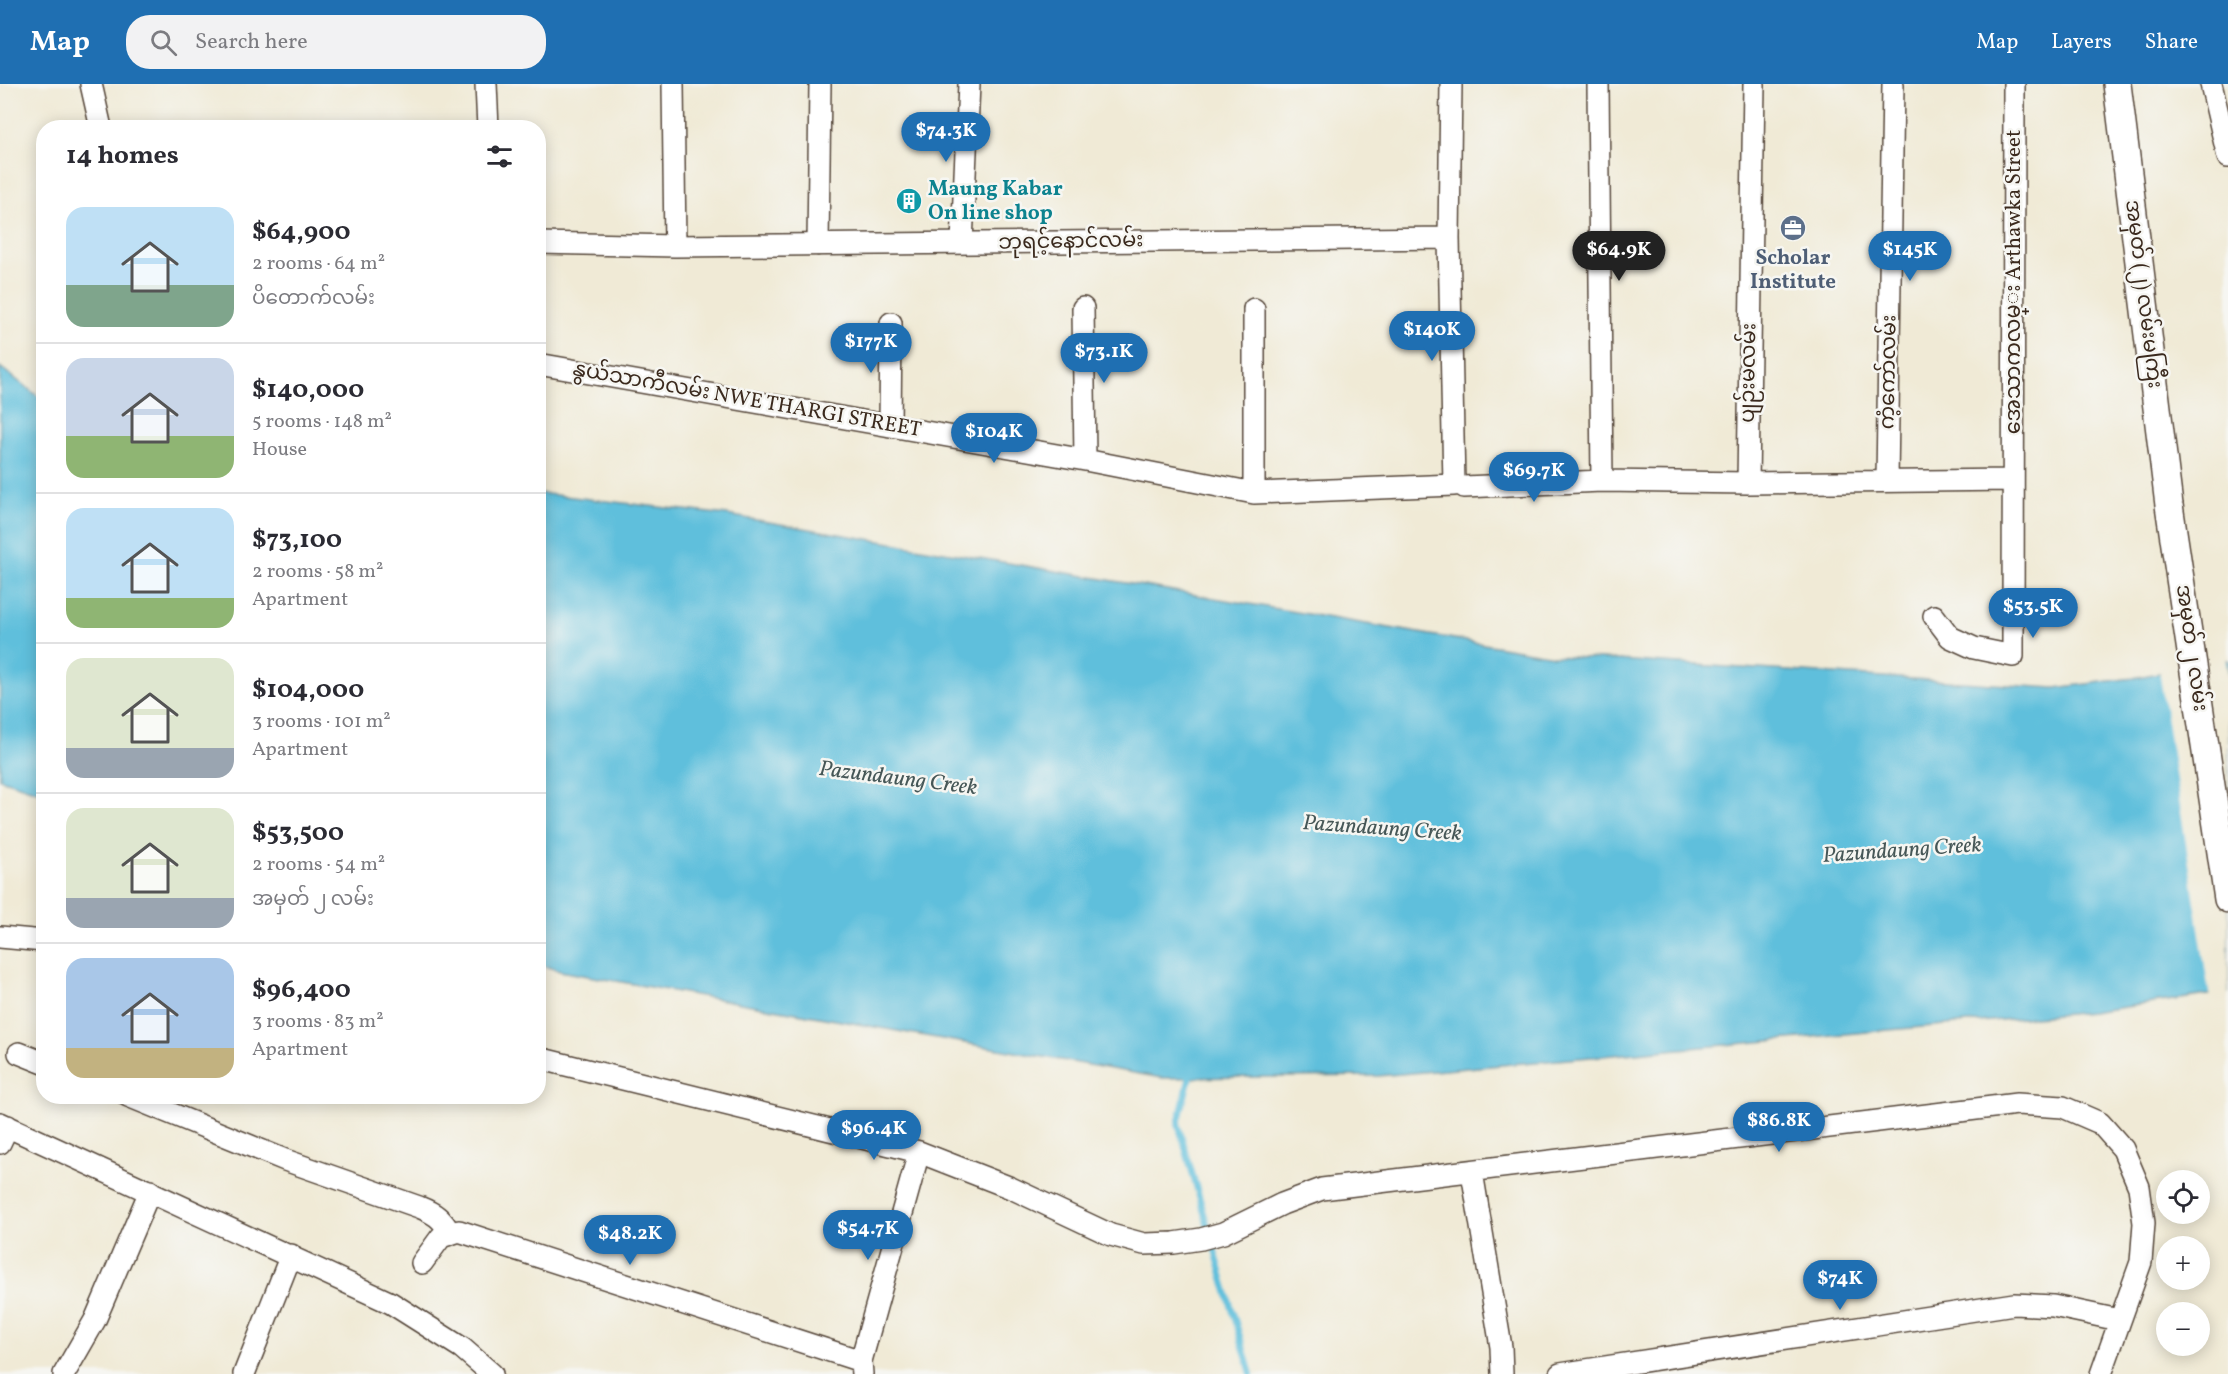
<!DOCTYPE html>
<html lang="en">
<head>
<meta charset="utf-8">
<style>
	body { margin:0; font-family:Vollkorn,"Noto Sans Myanmar",serif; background:#f2f2f3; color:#2b2b33; height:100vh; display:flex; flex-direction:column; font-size:22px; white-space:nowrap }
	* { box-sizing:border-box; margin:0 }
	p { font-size:20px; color:#7c7c81 }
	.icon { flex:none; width:33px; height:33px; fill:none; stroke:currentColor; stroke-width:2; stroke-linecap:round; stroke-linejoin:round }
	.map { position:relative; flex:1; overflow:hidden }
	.sheet { position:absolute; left:36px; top:36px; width:510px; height:984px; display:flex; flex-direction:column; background:#fff; border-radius:24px; box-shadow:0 3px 15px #0003 }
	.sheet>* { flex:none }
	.controls { position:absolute; left:2156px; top:1086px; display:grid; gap:12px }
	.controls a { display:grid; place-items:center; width:54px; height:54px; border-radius:50%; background:#fff; box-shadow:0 3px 15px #0003; font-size:30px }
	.price { position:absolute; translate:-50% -51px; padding:0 14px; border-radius:21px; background:#1f6fb2; color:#fff; font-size:20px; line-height:39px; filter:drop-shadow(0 2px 3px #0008) }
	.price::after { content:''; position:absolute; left:50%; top:36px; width:18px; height:14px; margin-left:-9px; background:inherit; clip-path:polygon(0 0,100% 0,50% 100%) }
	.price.selected { background:#222; color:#fff }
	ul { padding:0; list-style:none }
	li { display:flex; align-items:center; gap:18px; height:150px; padding:0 30px }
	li+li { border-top:2px solid #e1e1e2 }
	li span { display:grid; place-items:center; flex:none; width:168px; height:120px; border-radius:18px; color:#555 }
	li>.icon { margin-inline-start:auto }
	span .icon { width:72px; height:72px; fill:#fffc; stroke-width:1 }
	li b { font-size:26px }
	h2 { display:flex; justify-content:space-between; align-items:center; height:72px; padding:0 30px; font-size:26px }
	header { display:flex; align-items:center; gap:36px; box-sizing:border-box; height:84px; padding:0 30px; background:#1f6fb2; color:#fff }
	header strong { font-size:28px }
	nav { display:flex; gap:33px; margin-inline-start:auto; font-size:21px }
	.search { width:420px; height:54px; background:#f2f2f3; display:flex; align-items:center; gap:15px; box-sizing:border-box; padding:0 21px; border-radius:24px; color:#7c7c81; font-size:22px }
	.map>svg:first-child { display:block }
	.water { fill:#5ebfdc; stroke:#4c747d; stroke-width:1.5 }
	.pier { fill:#f0ead6 }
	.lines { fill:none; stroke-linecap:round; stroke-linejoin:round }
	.stream { stroke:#5ebfdc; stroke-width:6 }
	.minor-casing { stroke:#56473a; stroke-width:24 }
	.major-casing { stroke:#56473a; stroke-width:30 }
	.minor { stroke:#fff; stroke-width:21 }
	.major { stroke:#fff; stroke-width:27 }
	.labels { text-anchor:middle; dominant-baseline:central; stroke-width:5; stroke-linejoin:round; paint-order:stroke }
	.culture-label { font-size:21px; font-weight:bold; fill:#0d838f; stroke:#f6f6f2; text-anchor:start }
	.street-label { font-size:21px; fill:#3b2a1e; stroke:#f6f6f2 }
	.service-label { font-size:21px; font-weight:bold; fill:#4e5e75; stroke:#f6f6f2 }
	.water-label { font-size:22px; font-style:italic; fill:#465757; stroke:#f6f6f2 }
</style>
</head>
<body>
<header>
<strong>Map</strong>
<div class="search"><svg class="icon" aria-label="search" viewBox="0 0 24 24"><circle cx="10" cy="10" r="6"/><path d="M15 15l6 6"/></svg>Search here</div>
<nav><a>Map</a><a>Layers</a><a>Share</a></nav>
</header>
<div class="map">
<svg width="2228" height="1290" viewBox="0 0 2228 1290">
	<rect width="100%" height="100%" fill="#f6f6f2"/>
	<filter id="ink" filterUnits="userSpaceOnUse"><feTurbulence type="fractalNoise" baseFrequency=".0167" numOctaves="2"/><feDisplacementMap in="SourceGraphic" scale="12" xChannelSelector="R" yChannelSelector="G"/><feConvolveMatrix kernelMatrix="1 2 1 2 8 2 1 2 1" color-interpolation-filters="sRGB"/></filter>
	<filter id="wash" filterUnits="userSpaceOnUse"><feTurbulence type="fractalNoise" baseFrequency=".008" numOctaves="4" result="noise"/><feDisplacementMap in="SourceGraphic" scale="24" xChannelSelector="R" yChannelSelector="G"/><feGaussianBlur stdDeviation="1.35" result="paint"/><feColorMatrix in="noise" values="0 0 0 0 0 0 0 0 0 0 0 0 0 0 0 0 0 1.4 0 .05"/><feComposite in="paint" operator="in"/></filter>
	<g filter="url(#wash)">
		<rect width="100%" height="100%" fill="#f0ead6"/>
		<path class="water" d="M0,283L43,316V709L0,695Z
			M538,409L727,431L1554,572L2055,604L2133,594L2228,576V908L2091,928L1378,992L1162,994L560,887L538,880Z"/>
		<path class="pier" d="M2225,573L2228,590V911L2210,915L2159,586Z"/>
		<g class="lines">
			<path class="stream" d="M1191,988L1178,1040L1251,1290"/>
		</g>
	</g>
	<g filter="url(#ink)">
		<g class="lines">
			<g class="minor-casing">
				<path id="minor" d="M91,0L101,44
					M486,0L488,44
					M673,0L675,162
					M1598,0L1602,397
					M2211,0L2228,73
					M538,159L675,162L1449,154L1451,0
					M962,159L969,0
					M818,161L820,0
					M1083,224L1085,376
					M538,280L1085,376L1254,409L1454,401L1449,154
					M890,342L891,239
					M1887,396L1893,0
					M1748,399L1754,0
					M1464,403L1602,397L1748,399L2013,396
					M1254,409V225
					M1934,532L1950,553L1974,564L2013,572L2014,0
					M0,853L44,857
					M19,969L44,979
					M538,974L919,1068L1011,1104L1111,1151L1144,1160L1174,1159L1201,1155L1223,1149L1282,1120L1322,1105L2017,1020L2063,1023L2100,1039L2123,1065L2139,1103L2144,1139L2141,1178L2101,1290
					M128,1012L285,1076L419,1123C434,1129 442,1134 450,1149
					M0,1039L391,1219L462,1264L492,1290
					M0,1059L8,1042
					M1472,1088L1501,1263L1502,1290
					M422,1179L441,1153L459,1147L861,1277
					M64,1290L95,1236L150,1107
					M244,1290L291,1171
					M862,1290L861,1277L919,1068
					M1560,1290L2014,1220L2053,1222L2119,1236"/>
			</g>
			<g class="major-casing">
				<path id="major" d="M2117,0L2169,421L2228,815"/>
			</g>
			<use href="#minor" class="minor"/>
			<use href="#major" class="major"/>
		</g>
	</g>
	<defs>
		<g id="building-disc" transform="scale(1.35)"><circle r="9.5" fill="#0f9aa8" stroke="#f6f6f2"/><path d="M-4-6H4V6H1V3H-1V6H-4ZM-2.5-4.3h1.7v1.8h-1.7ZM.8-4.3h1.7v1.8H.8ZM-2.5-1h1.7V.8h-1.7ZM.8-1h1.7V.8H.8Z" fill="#fff"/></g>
		<g id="office-disc" transform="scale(1.35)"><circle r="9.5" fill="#5c6f8a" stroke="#f6f6f2"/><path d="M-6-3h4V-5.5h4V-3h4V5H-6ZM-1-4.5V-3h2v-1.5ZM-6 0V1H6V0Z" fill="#fff"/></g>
	</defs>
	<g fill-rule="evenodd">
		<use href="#building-disc" x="909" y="117"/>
		<use href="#office-disc" x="1793" y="144"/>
	</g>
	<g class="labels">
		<g class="culture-label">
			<text x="928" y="105">Maung Kabar<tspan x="928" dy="24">On line shop</tspan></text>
		</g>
		<g class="street-label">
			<text transform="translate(1071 158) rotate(-1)">ဘုရင့်နောင်လမ်း</text>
			<text transform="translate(2014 198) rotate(-90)">အေသာကလမ္း Arthawka Street</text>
			<text transform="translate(2143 210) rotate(83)">အမှတ် (၂) လမ်းမကြီး</text>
			<text transform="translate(1889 288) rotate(-89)">ကံ့ကော်လမ်း</text>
			<text transform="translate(1749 289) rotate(-89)">ပျဉ်းမလမ်း</text>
			<text transform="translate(747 316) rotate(10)">နွယ်သာကီလမ်း NWE THARGI STREET</text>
			<text transform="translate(2191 564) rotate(82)">အမှတ် ၂ လမ်း</text>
		</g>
		<g class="service-label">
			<text x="1793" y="174">Scholar<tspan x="1793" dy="24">Institute</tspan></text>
		</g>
		<g class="water-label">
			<text transform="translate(898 695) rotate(7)">Pazundaung Creek</text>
			<text transform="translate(1382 745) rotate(4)">Pazundaung Creek</text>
			<text transform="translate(1902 767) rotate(-4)">Pazundaung Creek</text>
		</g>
	</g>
</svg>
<div class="controls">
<a><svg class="icon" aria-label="locate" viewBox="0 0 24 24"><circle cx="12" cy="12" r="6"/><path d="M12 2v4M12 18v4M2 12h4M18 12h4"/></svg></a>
<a>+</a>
<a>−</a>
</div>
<b class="price" style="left:946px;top:79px">$74.3K</b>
<b class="price selected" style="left:1619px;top:198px">$64.9K</b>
<b class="price" style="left:1910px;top:198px">$145K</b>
<b class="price" style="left:1432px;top:278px">$140K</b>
<b class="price" style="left:871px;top:290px">$177K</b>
<b class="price" style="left:1104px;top:300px">$73.1K</b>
<b class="price" style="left:994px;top:380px">$104K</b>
<b class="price" style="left:1534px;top:419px">$69.7K</b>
<b class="price" style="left:2033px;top:555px">$53.5K</b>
<b class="price" style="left:1779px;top:1069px">$86.8K</b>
<b class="price" style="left:874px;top:1077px">$96.4K</b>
<b class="price" style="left:868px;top:1177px">$54.7K</b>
<b class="price" style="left:630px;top:1182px">$48.2K</b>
<b class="price" style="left:1840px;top:1227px">$74K</b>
<section class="sheet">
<h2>14 homes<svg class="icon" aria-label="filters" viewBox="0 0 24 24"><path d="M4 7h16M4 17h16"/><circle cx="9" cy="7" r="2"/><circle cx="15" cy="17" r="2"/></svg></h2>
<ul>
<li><span style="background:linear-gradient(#bfe0f5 65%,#7fa58c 0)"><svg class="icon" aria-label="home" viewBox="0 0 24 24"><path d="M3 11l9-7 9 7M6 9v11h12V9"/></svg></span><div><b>$64,900</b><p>2 rooms · 64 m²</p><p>ပိတောက်လမ်း</p></div></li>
<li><span style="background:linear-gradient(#c9d6e8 65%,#8fb573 0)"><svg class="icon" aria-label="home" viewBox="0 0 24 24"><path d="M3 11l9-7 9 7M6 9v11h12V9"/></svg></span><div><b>$140,000</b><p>5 rooms · 148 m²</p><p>House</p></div></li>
<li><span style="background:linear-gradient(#bfe0f5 75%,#8fb573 0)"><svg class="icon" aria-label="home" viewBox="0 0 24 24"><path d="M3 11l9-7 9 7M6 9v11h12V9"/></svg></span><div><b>$73,100</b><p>2 rooms · 58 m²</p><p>Apartment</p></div></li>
<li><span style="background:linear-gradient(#dfe7d0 75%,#9aa5b1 0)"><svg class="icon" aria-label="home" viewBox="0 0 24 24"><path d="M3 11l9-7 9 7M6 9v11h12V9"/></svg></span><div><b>$104,000</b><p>3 rooms · 101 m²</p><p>Apartment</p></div></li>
<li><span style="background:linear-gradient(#dfe7d0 75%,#9aa5b1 0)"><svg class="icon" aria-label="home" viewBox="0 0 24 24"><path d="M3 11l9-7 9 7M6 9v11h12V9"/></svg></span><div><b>$53,500</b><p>2 rooms · 54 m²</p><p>အမှတ် ၂ လမ်း</p></div></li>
<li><span style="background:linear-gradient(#a9c7e8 75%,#c2b280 0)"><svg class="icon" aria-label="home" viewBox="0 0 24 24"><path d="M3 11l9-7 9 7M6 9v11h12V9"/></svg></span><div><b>$96,400</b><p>3 rooms · 83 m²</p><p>Apartment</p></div></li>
</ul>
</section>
</div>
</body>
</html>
